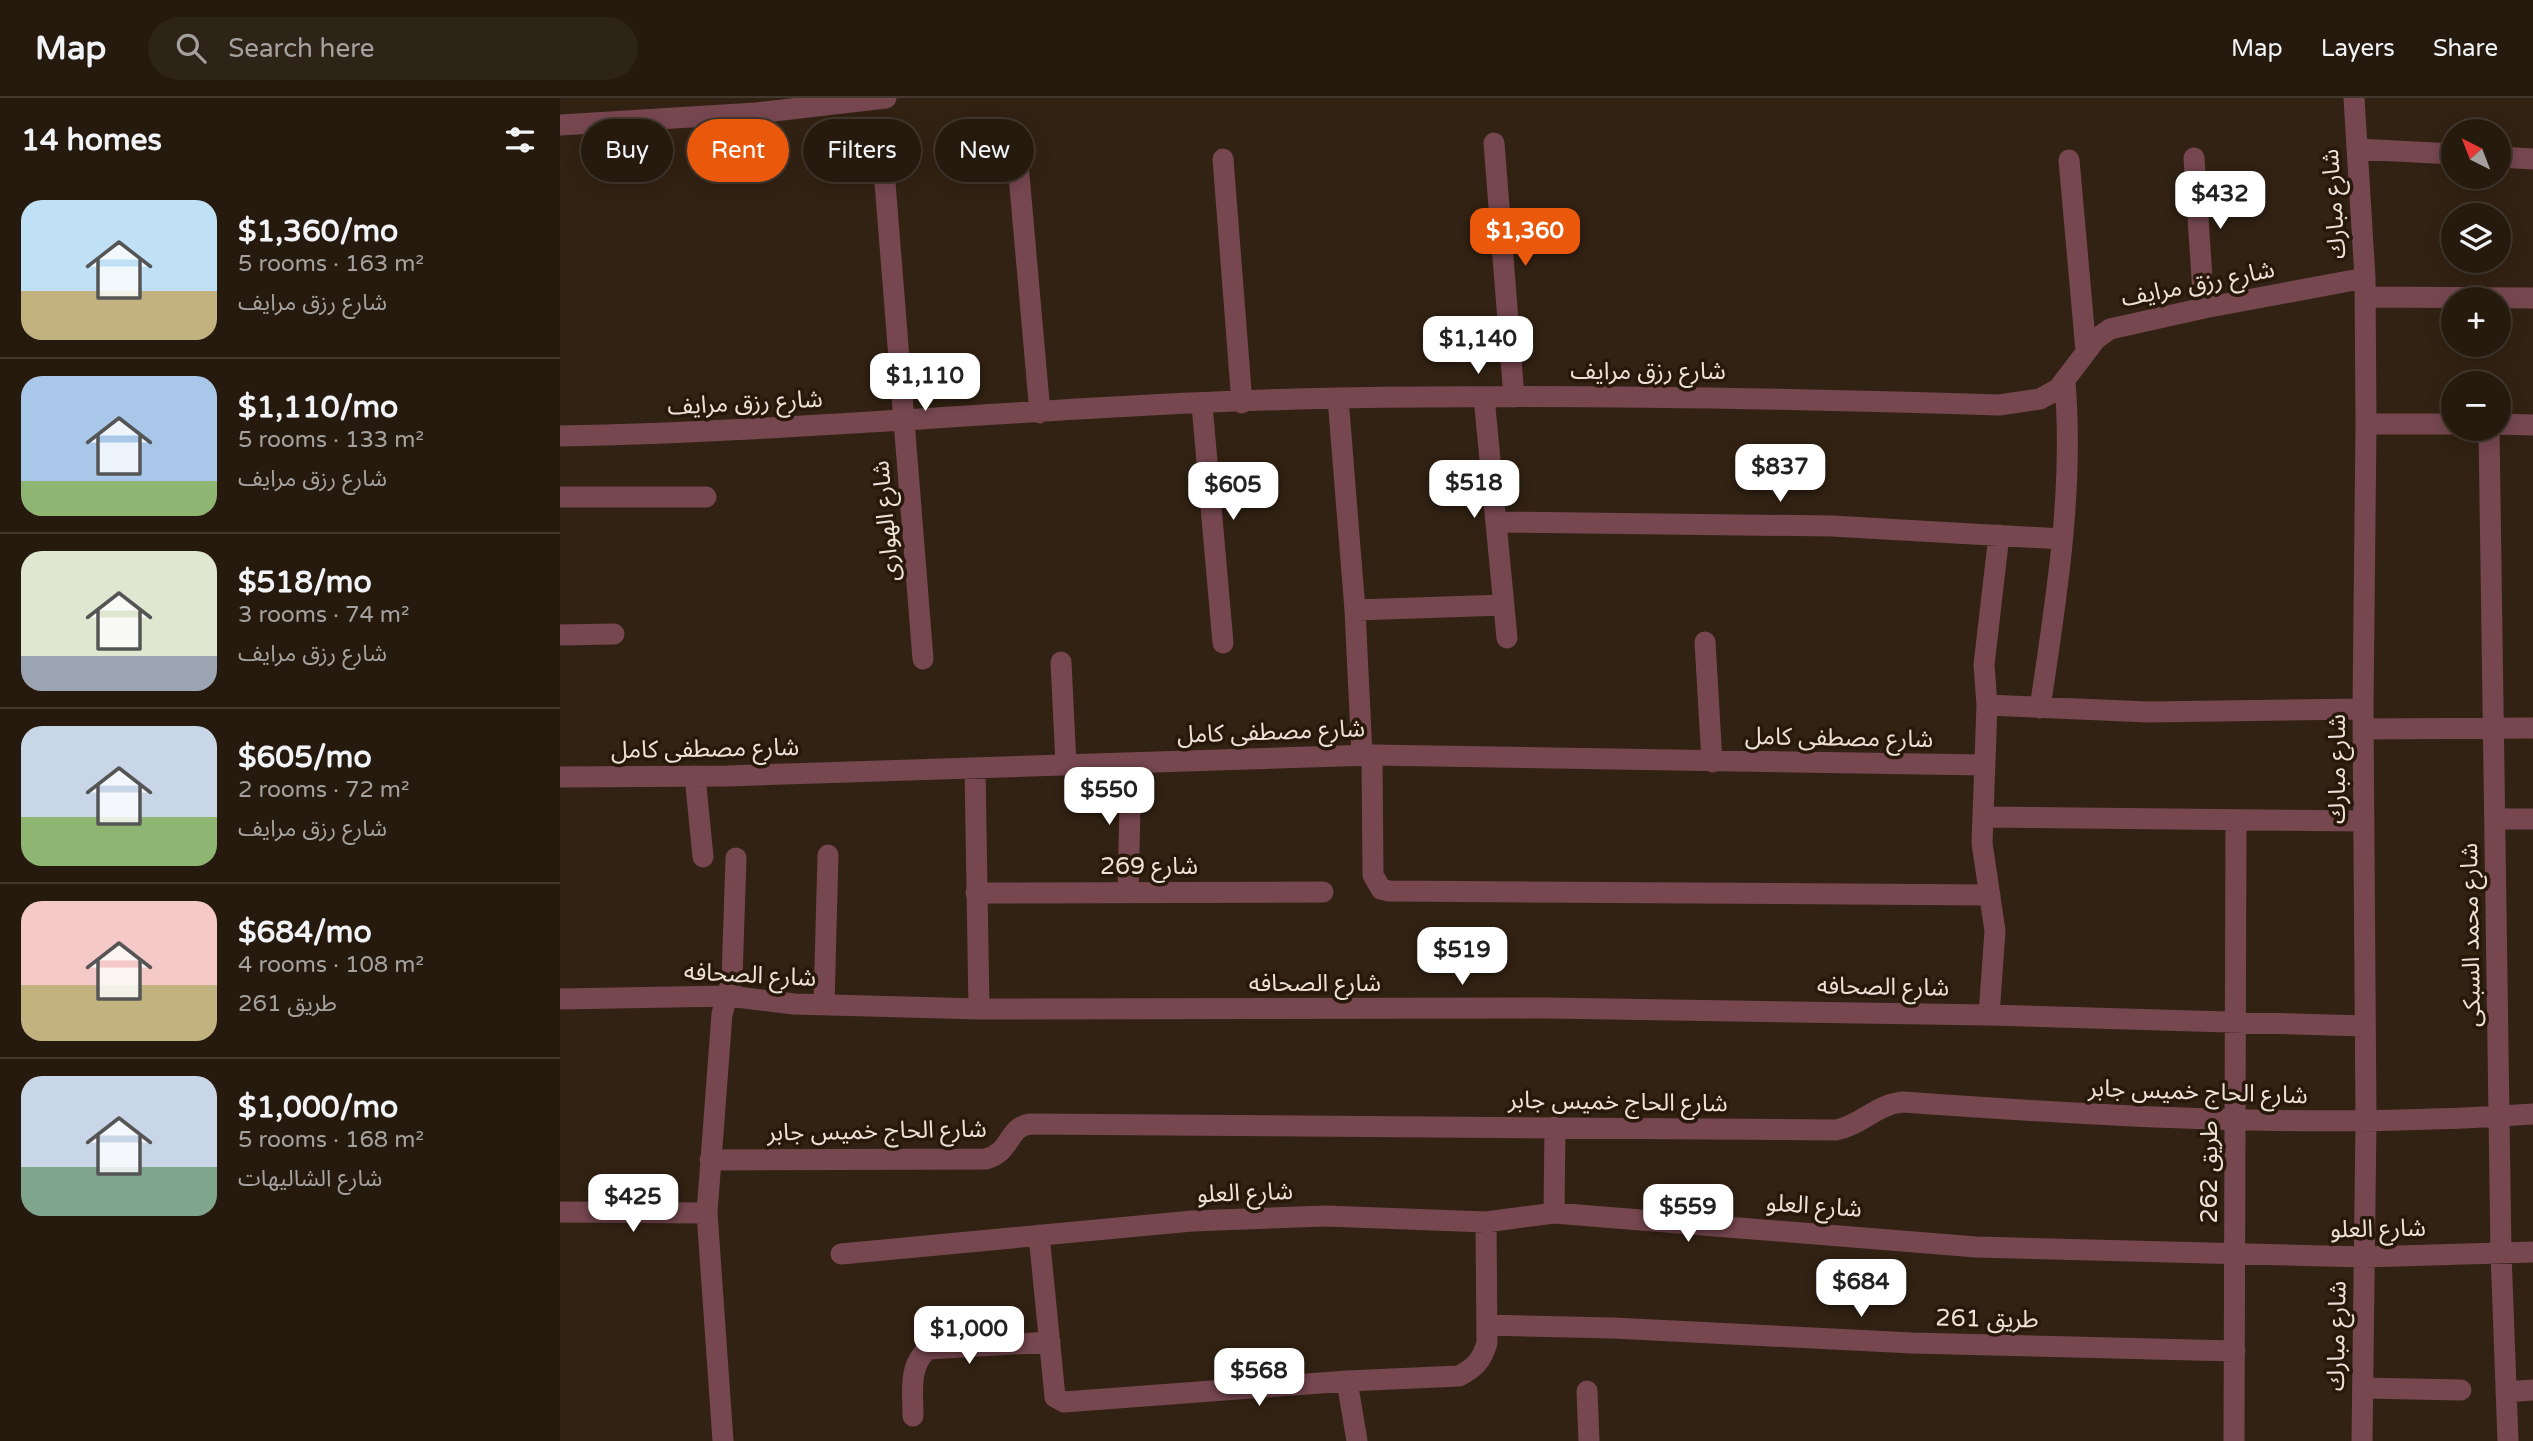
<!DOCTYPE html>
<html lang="en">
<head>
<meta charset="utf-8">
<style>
	body { margin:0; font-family:"Varela Round","Noto Sans Arabic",sans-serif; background:#2e2317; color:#f1f3f6; height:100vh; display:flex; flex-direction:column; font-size:26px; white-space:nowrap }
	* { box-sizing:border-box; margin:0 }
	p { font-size:23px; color:#a4a19e }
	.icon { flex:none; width:38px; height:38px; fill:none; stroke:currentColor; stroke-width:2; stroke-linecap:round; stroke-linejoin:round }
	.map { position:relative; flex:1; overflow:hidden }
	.side { display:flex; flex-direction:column; background:#261a0e; width:560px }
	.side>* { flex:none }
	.guide { position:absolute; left:21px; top:21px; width:665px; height:63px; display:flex; gap:14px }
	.needle { width:46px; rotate:318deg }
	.controls { position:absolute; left:1881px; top:21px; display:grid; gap:14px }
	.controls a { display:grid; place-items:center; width:70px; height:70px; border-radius:50%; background:#261a0e; box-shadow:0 4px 18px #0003,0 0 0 2px #42382e; font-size:35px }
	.price { position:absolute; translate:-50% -60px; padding:0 16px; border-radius:14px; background:#fff; color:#222; font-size:23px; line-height:46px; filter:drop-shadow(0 2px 4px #0008) }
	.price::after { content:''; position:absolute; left:50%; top:42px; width:21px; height:16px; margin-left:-10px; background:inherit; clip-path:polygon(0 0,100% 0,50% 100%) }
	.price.selected { background:#ea580c; color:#fff }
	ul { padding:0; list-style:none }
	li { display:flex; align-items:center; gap:21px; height:175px; padding:0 21px }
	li+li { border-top:2px solid #42382e }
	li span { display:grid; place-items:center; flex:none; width:196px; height:140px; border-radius:21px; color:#555 }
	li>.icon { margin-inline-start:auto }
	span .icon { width:84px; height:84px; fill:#fffc; stroke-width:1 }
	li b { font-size:30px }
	h2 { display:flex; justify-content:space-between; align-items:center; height:84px; padding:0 21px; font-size:30px }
	.chip { padding:0 24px; border-radius:32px; background:#261a0e; box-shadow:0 4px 18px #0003,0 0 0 2px #42382e; font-size:24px; line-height:63px }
	.chip.selected { background:#ea580c; color:#fff }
	header { display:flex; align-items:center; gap:42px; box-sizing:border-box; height:98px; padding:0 35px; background:#261a0e; border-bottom:2px solid #42382e }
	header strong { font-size:33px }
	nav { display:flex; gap:38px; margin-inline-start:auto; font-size:24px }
	.search { width:490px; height:63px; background:#2e2317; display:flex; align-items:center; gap:18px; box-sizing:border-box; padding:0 24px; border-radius:38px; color:#a4a19e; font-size:26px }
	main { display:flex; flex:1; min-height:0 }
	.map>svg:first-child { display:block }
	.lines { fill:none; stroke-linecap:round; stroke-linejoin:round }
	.street { stroke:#774750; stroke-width:21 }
	.labels { text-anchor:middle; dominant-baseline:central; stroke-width:7; stroke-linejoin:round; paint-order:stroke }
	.street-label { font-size:24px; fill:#ece1d8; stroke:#28180a }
</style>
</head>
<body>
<header>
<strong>Map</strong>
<div class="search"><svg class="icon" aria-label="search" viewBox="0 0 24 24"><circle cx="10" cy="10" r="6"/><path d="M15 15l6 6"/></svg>Search here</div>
<nav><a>Map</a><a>Layers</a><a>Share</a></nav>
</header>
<main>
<section class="side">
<h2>14 homes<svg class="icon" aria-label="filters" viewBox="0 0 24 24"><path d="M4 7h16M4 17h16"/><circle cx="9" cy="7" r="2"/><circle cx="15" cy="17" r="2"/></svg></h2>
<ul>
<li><span style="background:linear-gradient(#bfe0f5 65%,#c2b280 0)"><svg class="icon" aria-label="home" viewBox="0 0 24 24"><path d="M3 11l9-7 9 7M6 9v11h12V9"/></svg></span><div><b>$1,360/mo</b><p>5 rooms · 163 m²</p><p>شارع رزق مرايف</p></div></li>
<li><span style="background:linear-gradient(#a9c7e8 75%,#8fb573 0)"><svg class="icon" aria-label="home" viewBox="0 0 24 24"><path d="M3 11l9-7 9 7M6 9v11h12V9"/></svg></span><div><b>$1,110/mo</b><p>5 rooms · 133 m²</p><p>شارع رزق مرايف</p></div></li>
<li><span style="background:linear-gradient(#dfe7d0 75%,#9aa5b1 0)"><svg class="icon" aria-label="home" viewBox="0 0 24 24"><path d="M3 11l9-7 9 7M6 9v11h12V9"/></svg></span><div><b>$518/mo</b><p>3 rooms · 74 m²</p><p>شارع رزق مرايف</p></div></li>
<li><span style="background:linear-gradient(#c9d6e8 65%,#8fb573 0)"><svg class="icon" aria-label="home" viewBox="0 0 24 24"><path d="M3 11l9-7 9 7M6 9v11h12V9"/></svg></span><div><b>$605/mo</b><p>2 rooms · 72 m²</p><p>شارع رزق مرايف</p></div></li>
<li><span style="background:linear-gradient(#f6c9c9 60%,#c2b280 0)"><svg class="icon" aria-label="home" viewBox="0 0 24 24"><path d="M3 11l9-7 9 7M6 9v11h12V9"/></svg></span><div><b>$684/mo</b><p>4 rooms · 108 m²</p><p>طريق 261</p></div></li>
<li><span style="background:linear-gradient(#c9d6e8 65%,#7fa58c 0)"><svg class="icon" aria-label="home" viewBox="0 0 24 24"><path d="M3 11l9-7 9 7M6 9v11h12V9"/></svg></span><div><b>$1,000/mo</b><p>5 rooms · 168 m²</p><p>شارع الشاليهات</p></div></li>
</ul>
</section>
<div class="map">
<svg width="1973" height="1343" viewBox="0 0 1973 1343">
	<rect width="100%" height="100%" fill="#322213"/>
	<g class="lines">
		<path class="street" d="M1794,0L1805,180L1806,326L1803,611L1806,1024L1802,1343
			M0,27L196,15L326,0
			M934,45L954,299
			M1797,51L1894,56
			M1939,59L1973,61
			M1634,60L1644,210
			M663,61L682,305
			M1509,62L1526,253
			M458,66L480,315
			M324,72L363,561
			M1805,199L1973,200
			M924,299L947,540
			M778,300L795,512L802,657
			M642,307L663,545
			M1806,326H1894
			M1939,326L1973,327
			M1929,331L1941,1155L1948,1343
			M0,338C260,333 520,305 780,300C1000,296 1219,300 1439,307L1480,301L1498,291L1536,241L1550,231L1644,210L1805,180
			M0,399H146
			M936,424L1272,428L1502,441
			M795,512L944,507
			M0,537L54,536
			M1145,544L1152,664
			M501,564L506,667
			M1427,607L1588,614L1803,611
			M1480,610C1496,503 1514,393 1505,284
			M1803,631L1973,630
			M812,657L813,777L821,791L829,793L1430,797
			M415,670L419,911
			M135,678L143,759
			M0,679L167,678L812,657L1424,667
			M1423,719L1804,723
			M1935,721H1973
			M568,794L571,665
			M416,795L763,794
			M0,901L168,898L234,906L419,911L988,910L1429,917L1805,928
			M264,906L268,757
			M1429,917L1435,833L1422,745L1427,607L1424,567L1439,437
			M150,1062L426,1061C452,1054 447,1029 470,1026L1276,1032C1302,1027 1316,1006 1343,1004C1553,1019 1762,1031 1973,1016
			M0,1114L147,1115
			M994,1115L995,1029
			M479,1137L495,1299L504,1304L787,1283L899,1278C915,1270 922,1262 927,1245L926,1124
			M281,1156L632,1123L766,1118L926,1124L994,1115L1416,1149L1804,1159L1973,1154
			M927,1227L1053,1230L1352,1245L1675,1253
			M787,1283L797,1343
			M1803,1290L1901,1292
			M1027,1293L1029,1343
			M1946,1294L1973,1292
			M353,1318C353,1295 348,1267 368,1251L490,1244
			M163,1343L147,1115L162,916L172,881L176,760
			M1674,1343L1676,722"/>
	</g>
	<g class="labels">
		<g class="street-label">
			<text transform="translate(1774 106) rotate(-94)">شارع مبارك</text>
			<text transform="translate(1638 186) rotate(-11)">شارع رزق مرايف</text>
			<text x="1088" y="273">شارع رزق مرايف</text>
			<text transform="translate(185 305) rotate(-3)">شارع رزق مرايف</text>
			<text transform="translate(326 423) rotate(-95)">شارع الهوارى</text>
			<text transform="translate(711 634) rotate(-2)">شارع مصطفى كامل</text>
			<text transform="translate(1279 640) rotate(1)">شارع مصطفى كامل</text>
			<text transform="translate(145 651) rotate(-1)">شارع مصطفى كامل</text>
			<text transform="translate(1777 671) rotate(-90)">شارع مبارك</text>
			<text x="589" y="768">شارع 269</text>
			<text transform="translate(1911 837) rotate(-91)">شارع محمد السبكى</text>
			<text transform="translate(190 877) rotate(3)">شارع الصحافه</text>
			<text x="755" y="885">شارع الصحافه</text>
			<text transform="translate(1323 889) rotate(1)">شارع الصحافه</text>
			<text transform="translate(1638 994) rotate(2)">شارع الحاج خميس جابر</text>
			<text transform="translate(1058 1004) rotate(1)">شارع الحاج خميس جابر</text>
			<text transform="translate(317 1033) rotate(-1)">شارع الحاج خميس جابر</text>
			<text transform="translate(1649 1074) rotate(-90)">طريق 262</text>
			<text transform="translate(685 1095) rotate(-2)">شارع العلو</text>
			<text transform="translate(1254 1108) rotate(4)">شارع العلو</text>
			<text transform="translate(1818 1131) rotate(-1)">شارع العلو</text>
			<text transform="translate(1427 1221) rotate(1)">طريق 261</text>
			<text transform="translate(1777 1238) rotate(-89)">شارع مبارك</text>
		</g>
	</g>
</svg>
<div class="controls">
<a><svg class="needle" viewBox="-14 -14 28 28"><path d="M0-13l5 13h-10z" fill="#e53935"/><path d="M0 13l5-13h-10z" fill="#a4a19e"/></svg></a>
<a><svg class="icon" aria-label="layers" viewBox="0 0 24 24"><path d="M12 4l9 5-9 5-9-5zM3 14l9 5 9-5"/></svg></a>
<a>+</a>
<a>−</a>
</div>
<b class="price" style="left:1660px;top:133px">$432</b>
<b class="price selected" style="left:965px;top:170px">$1,360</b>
<b class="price" style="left:918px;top:278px">$1,140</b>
<b class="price" style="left:365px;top:315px">$1,110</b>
<b class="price" style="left:1220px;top:406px">$837</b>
<b class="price" style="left:914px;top:422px">$518</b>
<b class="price" style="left:673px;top:424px">$605</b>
<b class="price" style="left:549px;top:729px">$550</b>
<b class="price" style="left:902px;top:889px">$519</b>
<b class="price" style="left:73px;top:1136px">$425</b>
<b class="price" style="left:1128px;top:1146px">$559</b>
<b class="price" style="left:1301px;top:1221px">$684</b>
<b class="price" style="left:409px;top:1268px">$1,000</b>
<b class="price" style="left:699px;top:1310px">$568</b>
<div class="guide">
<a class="chip">Buy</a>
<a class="chip selected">Rent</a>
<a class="chip">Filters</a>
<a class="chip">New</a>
</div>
</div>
</main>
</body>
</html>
